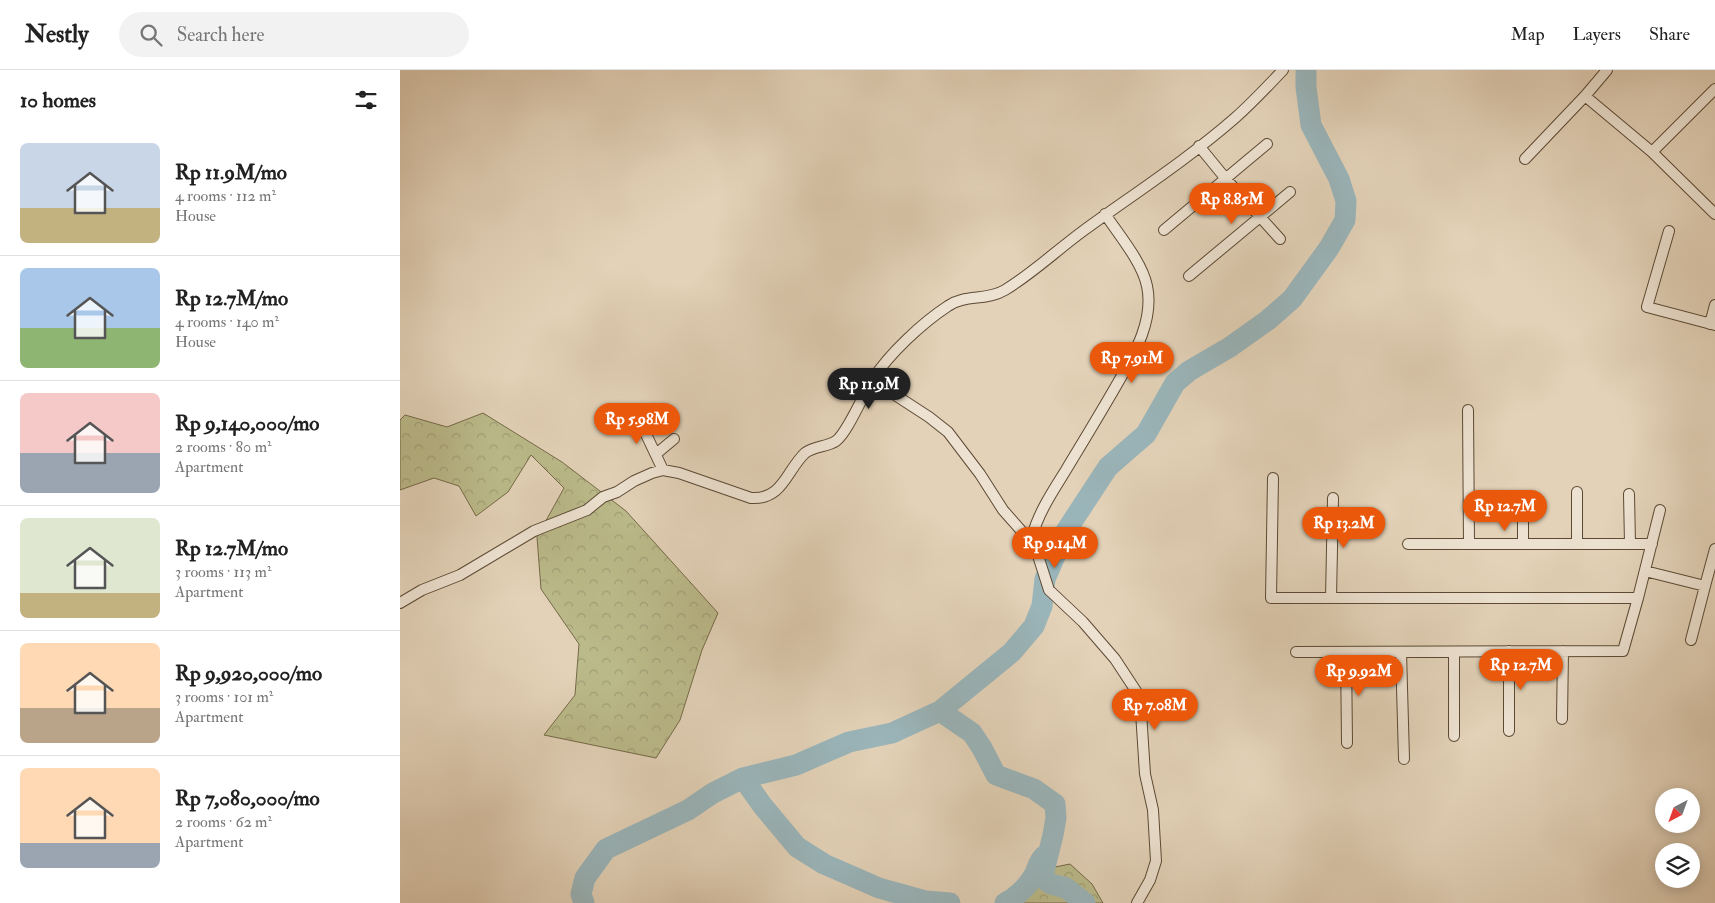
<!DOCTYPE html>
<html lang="en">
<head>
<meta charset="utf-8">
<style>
	body { margin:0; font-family:"IM FELL Double Pica",serif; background:#f2f2f2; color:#222; height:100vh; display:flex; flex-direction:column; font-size:19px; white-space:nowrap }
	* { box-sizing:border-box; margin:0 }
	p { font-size:16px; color:#767676 }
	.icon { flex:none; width:28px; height:28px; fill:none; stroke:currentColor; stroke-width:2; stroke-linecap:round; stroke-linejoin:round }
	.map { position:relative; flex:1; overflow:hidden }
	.side { display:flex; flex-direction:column; background:#fff; width:400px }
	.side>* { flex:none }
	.needle { width:32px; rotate:221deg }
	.controls { position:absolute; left:1255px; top:718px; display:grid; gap:10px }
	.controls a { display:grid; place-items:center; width:45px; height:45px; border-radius:50%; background:#fff; box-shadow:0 2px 12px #0003; font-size:25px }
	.price { position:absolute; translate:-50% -42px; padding:0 11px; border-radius:18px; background:#ea580c; color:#fff; font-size:16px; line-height:32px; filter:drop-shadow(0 1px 2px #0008) }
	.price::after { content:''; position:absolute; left:50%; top:30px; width:15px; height:11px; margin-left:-8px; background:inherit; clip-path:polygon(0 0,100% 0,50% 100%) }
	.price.current { background:#222; color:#fff }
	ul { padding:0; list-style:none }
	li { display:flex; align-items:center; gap:15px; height:125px; padding:0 20px }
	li+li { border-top:1px solid #e0e0e0 }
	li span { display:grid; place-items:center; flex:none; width:140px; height:100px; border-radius:8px; color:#555 }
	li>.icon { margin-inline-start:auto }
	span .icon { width:60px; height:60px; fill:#fffc; stroke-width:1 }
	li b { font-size:21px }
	h2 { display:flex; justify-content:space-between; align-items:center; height:60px; padding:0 20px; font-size:21px }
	header { display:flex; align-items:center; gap:30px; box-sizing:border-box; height:70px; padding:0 25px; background:#fff; border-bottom:1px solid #e0e0e0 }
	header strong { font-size:24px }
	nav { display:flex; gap:28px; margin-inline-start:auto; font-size:18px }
	.search { width:350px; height:45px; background:#f2f2f2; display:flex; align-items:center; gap:12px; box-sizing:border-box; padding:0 18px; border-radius:28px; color:#767676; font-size:19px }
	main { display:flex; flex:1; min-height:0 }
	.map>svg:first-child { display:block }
	.forest { fill:url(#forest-crowns); stroke:#756a49 }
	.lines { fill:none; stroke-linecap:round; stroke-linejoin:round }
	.river { stroke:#9ab5ba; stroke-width:21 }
	.minor-casing { stroke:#5c4934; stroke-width:12 }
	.minor { stroke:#ede2d1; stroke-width:10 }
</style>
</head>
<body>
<header>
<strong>Nestly</strong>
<div class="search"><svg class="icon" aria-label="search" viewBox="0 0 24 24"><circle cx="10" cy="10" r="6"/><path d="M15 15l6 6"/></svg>Search here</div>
<nav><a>Map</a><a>Layers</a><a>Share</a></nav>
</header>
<main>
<section class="side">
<h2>10 homes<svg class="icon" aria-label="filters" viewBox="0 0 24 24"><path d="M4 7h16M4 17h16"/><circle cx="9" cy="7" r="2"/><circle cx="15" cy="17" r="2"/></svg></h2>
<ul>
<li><span style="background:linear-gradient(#c9d6e8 65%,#c2b280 0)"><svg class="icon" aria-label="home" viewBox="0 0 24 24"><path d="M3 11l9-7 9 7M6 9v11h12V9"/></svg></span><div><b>Rp 11.9M/mo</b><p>4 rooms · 112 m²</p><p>House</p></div></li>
<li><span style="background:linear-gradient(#a9c7e8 60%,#8fb573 0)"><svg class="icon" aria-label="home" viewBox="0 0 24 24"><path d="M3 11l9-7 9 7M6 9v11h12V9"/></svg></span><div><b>Rp 12.7M/mo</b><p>4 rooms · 140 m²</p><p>House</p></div></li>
<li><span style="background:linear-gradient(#f6c9c9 60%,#9aa5b1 0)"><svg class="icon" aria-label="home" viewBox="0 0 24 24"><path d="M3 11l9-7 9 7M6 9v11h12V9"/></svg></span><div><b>Rp 9,140,000/mo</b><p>2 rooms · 80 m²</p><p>Apartment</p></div></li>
<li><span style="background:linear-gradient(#dfe7d0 75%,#c2b280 0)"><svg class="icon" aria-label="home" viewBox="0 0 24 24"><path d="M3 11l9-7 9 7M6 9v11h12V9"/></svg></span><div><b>Rp 12.7M/mo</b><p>3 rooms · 113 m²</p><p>Apartment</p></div></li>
<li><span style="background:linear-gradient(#ffd9b3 65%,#b9a48a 0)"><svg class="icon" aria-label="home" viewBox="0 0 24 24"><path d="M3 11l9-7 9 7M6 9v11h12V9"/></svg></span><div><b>Rp 9,920,000/mo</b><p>3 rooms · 101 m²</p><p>Apartment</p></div></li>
<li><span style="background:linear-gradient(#ffd9b3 75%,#9aa5b1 0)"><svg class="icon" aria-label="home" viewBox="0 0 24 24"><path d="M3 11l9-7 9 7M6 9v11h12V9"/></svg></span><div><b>Rp 7,080,000/mo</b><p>2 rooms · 62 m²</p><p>Apartment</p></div></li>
</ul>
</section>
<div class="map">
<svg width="1315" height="833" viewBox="0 0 1315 833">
	<defs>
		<pattern id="forest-crowns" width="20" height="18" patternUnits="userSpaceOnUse" patternTransform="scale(1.25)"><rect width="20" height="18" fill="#bbba8a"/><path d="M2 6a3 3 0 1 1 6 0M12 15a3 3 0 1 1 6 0" fill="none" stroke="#a19f76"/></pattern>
	</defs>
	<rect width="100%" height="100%" fill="#e3d2b8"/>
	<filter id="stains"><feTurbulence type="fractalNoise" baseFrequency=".004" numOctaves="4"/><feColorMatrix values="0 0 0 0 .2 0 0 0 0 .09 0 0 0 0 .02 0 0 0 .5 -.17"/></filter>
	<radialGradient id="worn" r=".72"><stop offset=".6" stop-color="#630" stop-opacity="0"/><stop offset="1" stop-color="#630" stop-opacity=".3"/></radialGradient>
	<path class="forest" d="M83,343L162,392L226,441L318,543L302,580L280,650L256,688L144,665L175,625L179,574L141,519L137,467L164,418L131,385L108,422L76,446L59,416L34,408L0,420V350L5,345L47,357Z
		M670,794L692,814L703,833H623L631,825L637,812L645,809L655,797Z"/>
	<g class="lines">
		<path class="river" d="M540,641L572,663L582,678L596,705L634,719L655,734L656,748L653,765L644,801L645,810L651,814L666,818L685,833
			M343,708L362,735L397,777L424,794L479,818L526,831L550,833
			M184,833L181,824L185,808L206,779L288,740L313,723L343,708L396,695L449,672L492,663L540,641L612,582L634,556L642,536L645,509L666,461L708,397L746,364L775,313L789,301L830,277L868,250L892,229L929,178L945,150L946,131L939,109L911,55L906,17V0
			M605,833C615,828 627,817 633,807C638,799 637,793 644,786"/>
		<g class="minor-casing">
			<path id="minor" d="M1185,26L1207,0
				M799,76L826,109L880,169
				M1252,82L1315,144
				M1125,89L1185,26L1252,82L1315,19
				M705,144C719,165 742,192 747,216C754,249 736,281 720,309C703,339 684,370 666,400C653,421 638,443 632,467L649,520L683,552L715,589L736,621L741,642L745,704L753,740L756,791L750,810L737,833
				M764,160L867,74
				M1269,161L1247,237L1315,255
				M789,206L890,122
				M1310,254L1315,235
				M472,310L529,347L548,362L580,404L603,440L633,474
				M234,339L263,400
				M1068,340L1069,474H1252
				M256,384L274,369
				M873,408L871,528H1238L1260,440
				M1177,422V474
				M1229,424L1230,474
				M1008,474H1069
				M1123,474V443
				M1245,501L1305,516L1315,479
				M931,528L933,428
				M0,533L22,520L60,505L134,461L187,440L203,427L217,422L234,411L252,403L263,400L279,403L351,428C383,430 386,401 405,383C414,376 427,377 436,371C448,362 463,324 473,309C489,284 522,253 548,236C565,224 587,231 605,220C633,203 657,180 683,161C734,124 788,89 835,48C852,33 867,17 883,0
				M1291,570L1305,516
				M1109,581V661
				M896,582L1223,581L1238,528
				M946,582L947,673
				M1001,582L1004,689
				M1162,649L1163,581
				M1054,666V582"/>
		</g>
		<use href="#minor" class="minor"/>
	</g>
	<rect width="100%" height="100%" filter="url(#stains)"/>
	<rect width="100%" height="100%" fill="url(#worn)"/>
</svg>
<div class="controls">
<a><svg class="needle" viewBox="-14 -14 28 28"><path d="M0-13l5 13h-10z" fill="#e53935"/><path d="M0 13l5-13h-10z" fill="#767676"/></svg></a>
<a><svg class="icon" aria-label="layers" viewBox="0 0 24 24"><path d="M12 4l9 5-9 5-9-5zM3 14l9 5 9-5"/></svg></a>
</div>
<b class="price" style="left:832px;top:155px">Rp 8.85M</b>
<b class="price" style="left:732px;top:314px">Rp 7.91M</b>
<b class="price current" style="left:469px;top:340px">Rp 11.9M</b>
<b class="price" style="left:237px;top:375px">Rp 5.98M</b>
<b class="price" style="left:1105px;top:462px">Rp 12.7M</b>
<b class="price" style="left:944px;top:479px">Rp 13.2M</b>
<b class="price" style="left:655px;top:499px">Rp 9.14M</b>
<b class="price" style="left:1121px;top:621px">Rp 12.7M</b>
<b class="price" style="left:959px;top:627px">Rp 9.92M</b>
<b class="price" style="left:755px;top:661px">Rp 7.08M</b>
</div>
</main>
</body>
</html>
